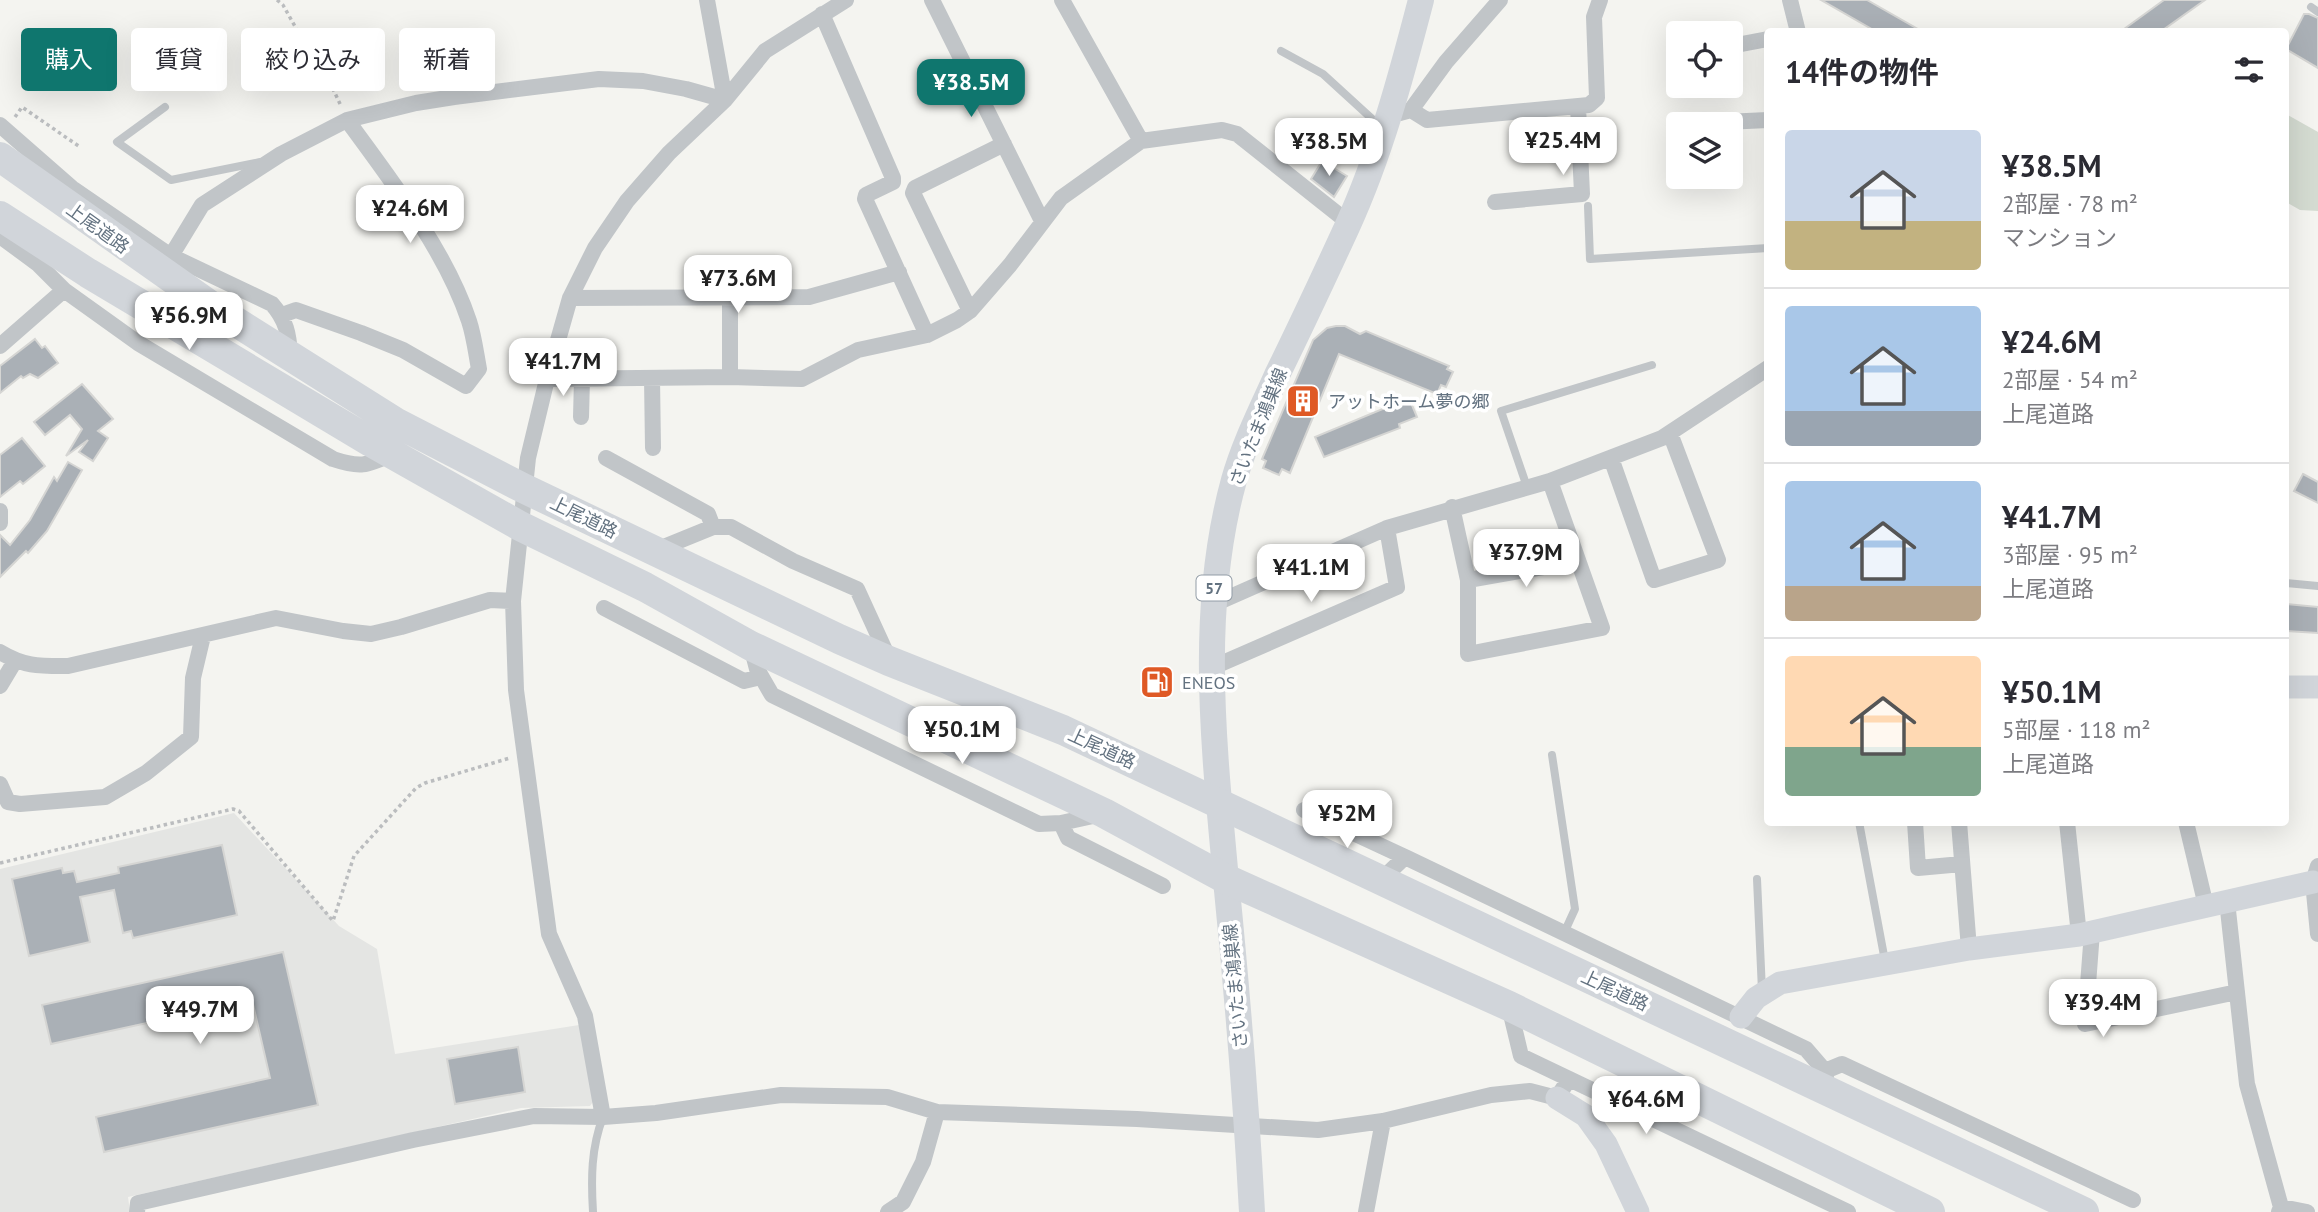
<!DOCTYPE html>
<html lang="ja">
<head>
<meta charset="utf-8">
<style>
	body { margin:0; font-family:"PT Sans","Noto Sans JP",sans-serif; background:#f2f2f3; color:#2b2b33; height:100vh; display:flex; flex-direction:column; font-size:26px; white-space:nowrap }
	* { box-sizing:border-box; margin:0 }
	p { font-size:23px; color:#7c7c81 }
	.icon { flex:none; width:38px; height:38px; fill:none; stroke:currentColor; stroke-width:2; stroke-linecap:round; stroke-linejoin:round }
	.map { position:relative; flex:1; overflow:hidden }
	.drawer { position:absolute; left:1764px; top:28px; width:525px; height:798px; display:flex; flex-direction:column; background:#fff; border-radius:7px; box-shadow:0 7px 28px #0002 }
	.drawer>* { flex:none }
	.top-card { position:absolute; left:21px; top:28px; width:665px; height:63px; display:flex; gap:14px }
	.buttons { position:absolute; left:1666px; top:21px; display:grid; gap:14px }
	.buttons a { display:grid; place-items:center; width:77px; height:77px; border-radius:7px; background:#fff; box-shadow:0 7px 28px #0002; font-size:35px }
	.price { position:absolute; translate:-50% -60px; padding:0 16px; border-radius:14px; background:#fff; color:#222; font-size:23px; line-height:46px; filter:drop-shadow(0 2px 4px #0008) }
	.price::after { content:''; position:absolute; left:50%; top:42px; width:21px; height:16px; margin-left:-10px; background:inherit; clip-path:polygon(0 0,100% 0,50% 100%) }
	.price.current { background:#0f766e; color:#fff }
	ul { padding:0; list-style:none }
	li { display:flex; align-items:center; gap:21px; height:175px; padding:0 21px }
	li+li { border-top:2px solid #e1e1e2 }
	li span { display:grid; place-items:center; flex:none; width:196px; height:140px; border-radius:7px; color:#555 }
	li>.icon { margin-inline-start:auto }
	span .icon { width:84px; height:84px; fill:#fffc; stroke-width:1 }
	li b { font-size:30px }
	h2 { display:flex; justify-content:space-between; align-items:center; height:84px; padding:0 21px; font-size:30px }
	.tag { padding:0 24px; border-radius:7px; background:#fff; box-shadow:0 7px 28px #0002; font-size:24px; line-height:63px }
	.tag.current { background:#0f766e; color:#fff }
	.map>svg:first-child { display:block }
	.built { fill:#e4e5e3 }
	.green { fill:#d4dbd1 }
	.building { fill:#aab0b6; stroke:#d5d5d3; stroke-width:2 }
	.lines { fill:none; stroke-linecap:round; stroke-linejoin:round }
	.path { stroke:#bbbdbf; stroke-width:3.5; stroke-dasharray:3.5 3.5; stroke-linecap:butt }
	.lane { stroke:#c1c5c8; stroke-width:8 }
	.street { stroke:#c1c5c8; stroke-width:16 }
	.secondary { stroke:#d1d5da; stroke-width:23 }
	.primary { stroke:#d1d5da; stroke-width:26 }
	.highway { stroke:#d1d5da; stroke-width:30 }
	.labels { text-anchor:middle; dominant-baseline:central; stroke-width:7; stroke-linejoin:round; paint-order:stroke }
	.shield { fill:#fff; stroke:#929ca6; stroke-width:2 }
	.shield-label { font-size:16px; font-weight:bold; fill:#637280 }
	.street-label { font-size:18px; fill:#637280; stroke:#fff }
	.poi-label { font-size:18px; fill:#637280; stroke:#fff; text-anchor:start }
</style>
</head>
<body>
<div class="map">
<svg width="2318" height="1212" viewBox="0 0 2318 1212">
	<rect width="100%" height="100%" fill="#f4f4f0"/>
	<path class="built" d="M234,813L339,926L377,949L395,1054L579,1025L595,1099L590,1106L521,1108L128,1197L130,1212H0V869Z"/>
	<path class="green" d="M2286,114L2318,132V211L2300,210L2286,202Z"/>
	<path class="building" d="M1821,0H1867L1923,32H1877Z
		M2164,0H2205L2160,32H2120Z
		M2304,14H2309L2318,18V68L2286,49Z
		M1322,161L1347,176L1334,197L1311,179Z
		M1336,326H1345L1360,334L1366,331L1449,366L1447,369L1453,372L1446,387L1441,385L1437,394L1339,354L1290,473L1282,469L1279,475L1263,468L1266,461L1262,459L1313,340L1327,328Z
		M35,339L42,348L45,346L58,363L38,378L30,374L23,378L21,376L0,393V366Z
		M82,384L113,419L98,431L108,438L93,461L79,452L88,440L66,456L82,429L70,415L45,435L34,422Z
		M1409,398L1417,417L1399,424L1400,428L1324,457L1315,437Z
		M22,438L45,466L23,484L20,481L0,497V455Z
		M68,462L82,470L47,531L28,553L26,551L0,577V535L10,545L30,520L54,477L57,481Z
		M2303,474L2318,482V503L2294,491Z
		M2286,604L2318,607V633L2286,631Z
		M222,845L237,915L133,938L131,931L123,933L114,890L80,897L90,942L29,956L12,879L62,868L63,873L74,871L77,882L119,873L118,867Z
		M283,952L318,1105L104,1152L96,1117L270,1078L252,1000L51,1044L42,1005Z
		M518,1047L525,1092L455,1104L447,1059Z"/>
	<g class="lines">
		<path class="path" d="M277,0L283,5L306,46L325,72L341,106
			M15,117L22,107L80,147
			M0,863L233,809L239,811L333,921L354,856L416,788L425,783L510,758"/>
		<path class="lane" d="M2311,7L2318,12
			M1281,51L1323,74L1381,127
			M165,107L117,142L171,180L260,162
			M1588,206L1590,259L1768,248
			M1527,487L1501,411L1652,365
			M2286,583L2318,586
			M1552,755L1575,909L1564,933
			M1859,822L1885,961
			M1757,879L1762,991
			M593,1212C591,1179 591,1148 603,1117"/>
		<path class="street" d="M932,0L1042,221
			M1062,0L1141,141
			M1790,0L1798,32
			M822,14L893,178V182L866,195L865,199L927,335
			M1731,46L1768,39
			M1411,110L1427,120L1589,105L1597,98L1594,17L1600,0
			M1400,113L1411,110L1446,62L1500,0
			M1682,124L1768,120
			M0,125L72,188L171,256L272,304C286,320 289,334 290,355
			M1495,202L1582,194L1578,106
			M0,236L38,264L64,290L138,343L333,459C360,468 366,466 392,454
			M171,256L202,205L281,154L347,120L416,103L454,97L599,79L643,81L686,89L725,100L707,0
			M730,297V377
			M570,298L809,297L899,272
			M970,311L913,193L915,188L1004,144
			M282,315L296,310L361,333L403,350L466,386L479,369C476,353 474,336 469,321C446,251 391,180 347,120
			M0,346L64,290
			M652,378L653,448
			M547,379L730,377L802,379L858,350L927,335L957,320L970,311L1010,265L1061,198L1141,141L1222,130L1237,134L1349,223
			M581,417L582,379
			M606,458L708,514L713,527
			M1611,458L1654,580L1718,560L1670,433
			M1452,507L1468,580V654L1602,628L1550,481
			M0,511V523
			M654,551L713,527H731L793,561L857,589L889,659
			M1468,580L1578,561
			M1212,605L1387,528L1550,481L1662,438L1768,368
			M604,608L744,681L761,677
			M751,646L757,669L772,695L1039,824L1061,823L1068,838L1163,886
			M0,652C25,667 40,666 68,666L276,618L343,631L371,634L401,627L490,600L513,601
			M1211,668L1397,587L1387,528
			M0,686L15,661
			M0,784L8,802L20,804L105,797L146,773L191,737L193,678L203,636
			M1304,810L1405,857
			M1915,822L1918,868L1962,864
			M1959,822L1969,949
			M2067,822L2079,935
			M2186,822L2206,906
			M1061,823L1102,814
			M2318,866L2313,882L2318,934
			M1381,880L1405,857L1806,1049L1825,1071L1828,1091
			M2227,901L2247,1084L2281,1207L2279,1212
			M2092,932L2085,1024L2237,992
			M1509,1006L1521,1056L1848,1212
			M1825,1071L1842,1064L2133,1200
			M603,1117L585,1016L549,934L516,690L513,601L528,458L547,379L570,298L595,248L627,201L669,153L725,100L765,51L846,0
			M2281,1207L2307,1212
			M137,1212L138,1203L413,1140L534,1116L603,1117L656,1113L781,1095L887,1097L937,1112L1137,1119L1318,1130L1383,1121L1491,1095L1530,1091L1557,1098L1569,1079
			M888,1212L903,1202L923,1162L937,1112
			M1366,1212L1383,1121"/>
		<path class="secondary" d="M2286,687H2318
			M1741,1017L1756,998L1780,983L1969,949L2079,935L2313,882
			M1557,1098L1586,1116L1606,1144L1638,1212"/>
		<path class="primary" d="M1252,1212C1246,1101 1237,990 1226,880C1214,747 1198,610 1234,480C1244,444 1262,409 1277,375C1301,326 1324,277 1347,227C1380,155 1401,77 1421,0"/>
		<path class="highway" d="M0,157L214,308L395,422L523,488L839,639L889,661L1063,730L2084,1212
			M0,216L88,273L371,442L520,526L645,587L751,646L1104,813L1226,879L1509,1006L1930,1212"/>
	</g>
	<defs>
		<g id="building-square" transform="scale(1.75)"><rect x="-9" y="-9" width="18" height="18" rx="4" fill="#df5925" stroke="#fff"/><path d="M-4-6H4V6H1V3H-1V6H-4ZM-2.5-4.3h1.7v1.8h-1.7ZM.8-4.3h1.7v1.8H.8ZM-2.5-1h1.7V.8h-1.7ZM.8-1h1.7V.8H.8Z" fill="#fff"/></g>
		<g id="fuel-square" transform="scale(1.75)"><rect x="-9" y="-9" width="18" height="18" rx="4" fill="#df5925" stroke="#fff"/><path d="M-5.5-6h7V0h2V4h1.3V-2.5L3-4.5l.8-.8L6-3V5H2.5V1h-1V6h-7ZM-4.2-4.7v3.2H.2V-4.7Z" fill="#fff"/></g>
	</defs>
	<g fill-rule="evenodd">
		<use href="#building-square" x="1303" y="401"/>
		<use href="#fuel-square" x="1157" y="682"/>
	</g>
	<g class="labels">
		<rect class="shield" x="1196.5" y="575.5" width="35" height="25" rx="5"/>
		<g class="shield-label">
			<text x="1214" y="588">57</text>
		</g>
		<g class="street-label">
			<text transform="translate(98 228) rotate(36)">上尾道路</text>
			<text transform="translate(1258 427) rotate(-68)">さいたま鴻巣線</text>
			<text transform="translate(584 517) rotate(26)">上尾道路</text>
			<text transform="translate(1102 748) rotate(25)">上尾道路</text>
			<text transform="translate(1235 986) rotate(-95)">さいたま鴻巣線</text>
			<text transform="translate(1615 990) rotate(25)">上尾道路</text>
		</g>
		<g class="poi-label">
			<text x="1328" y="401">アットホーム夢の郷</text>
			<text x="1182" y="682">ENEOS</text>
		</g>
	</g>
</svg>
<div class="buttons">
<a><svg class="icon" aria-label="locate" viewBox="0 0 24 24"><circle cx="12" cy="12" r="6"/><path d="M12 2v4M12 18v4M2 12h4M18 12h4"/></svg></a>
<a><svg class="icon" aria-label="layers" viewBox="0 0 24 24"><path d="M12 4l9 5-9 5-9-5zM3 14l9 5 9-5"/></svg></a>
</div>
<b class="price current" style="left:971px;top:119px">¥38.5M</b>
<b class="price" style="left:1563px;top:177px">¥25.4M</b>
<b class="price" style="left:1329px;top:178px">¥38.5M</b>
<b class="price" style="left:410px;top:245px">¥24.6M</b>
<b class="price" style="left:738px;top:315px">¥73.6M</b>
<b class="price" style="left:189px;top:352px">¥56.9M</b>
<b class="price" style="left:563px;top:398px">¥41.7M</b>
<b class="price" style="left:1526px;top:589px">¥37.9M</b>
<b class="price" style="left:1311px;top:604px">¥41.1M</b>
<b class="price" style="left:962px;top:766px">¥50.1M</b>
<b class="price" style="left:1347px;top:850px">¥52M</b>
<b class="price" style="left:2103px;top:1039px">¥39.4M</b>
<b class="price" style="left:200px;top:1046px">¥49.7M</b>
<b class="price" style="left:1646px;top:1136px">¥64.6M</b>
<div class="top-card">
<a class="tag current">購入</a>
<a class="tag">賃貸</a>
<a class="tag">絞り込み</a>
<a class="tag">新着</a>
</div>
<section class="drawer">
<h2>14件の物件<svg class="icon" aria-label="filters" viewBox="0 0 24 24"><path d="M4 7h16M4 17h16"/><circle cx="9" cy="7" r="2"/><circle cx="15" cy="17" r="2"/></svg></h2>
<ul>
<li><span style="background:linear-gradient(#c9d6e8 65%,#c2b280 0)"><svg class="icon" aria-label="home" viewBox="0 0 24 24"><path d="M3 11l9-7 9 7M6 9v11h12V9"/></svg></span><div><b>¥38.5M</b><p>2部屋 · 78 m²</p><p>マンション</p></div></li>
<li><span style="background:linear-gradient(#a9c7e8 75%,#9aa5b1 0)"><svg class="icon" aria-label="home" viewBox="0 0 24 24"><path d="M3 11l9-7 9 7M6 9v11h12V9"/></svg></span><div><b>¥24.6M</b><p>2部屋 · 54 m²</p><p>上尾道路</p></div></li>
<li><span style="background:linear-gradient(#a9c7e8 75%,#b9a48a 0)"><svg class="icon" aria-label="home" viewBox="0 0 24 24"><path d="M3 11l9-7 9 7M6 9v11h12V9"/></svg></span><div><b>¥41.7M</b><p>3部屋 · 95 m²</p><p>上尾道路</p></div></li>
<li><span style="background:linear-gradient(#ffd9b3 65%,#7fa58c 0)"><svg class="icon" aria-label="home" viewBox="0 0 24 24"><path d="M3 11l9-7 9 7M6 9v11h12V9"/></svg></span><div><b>¥50.1M</b><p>5部屋 · 118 m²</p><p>上尾道路</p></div></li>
</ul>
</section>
</div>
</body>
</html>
